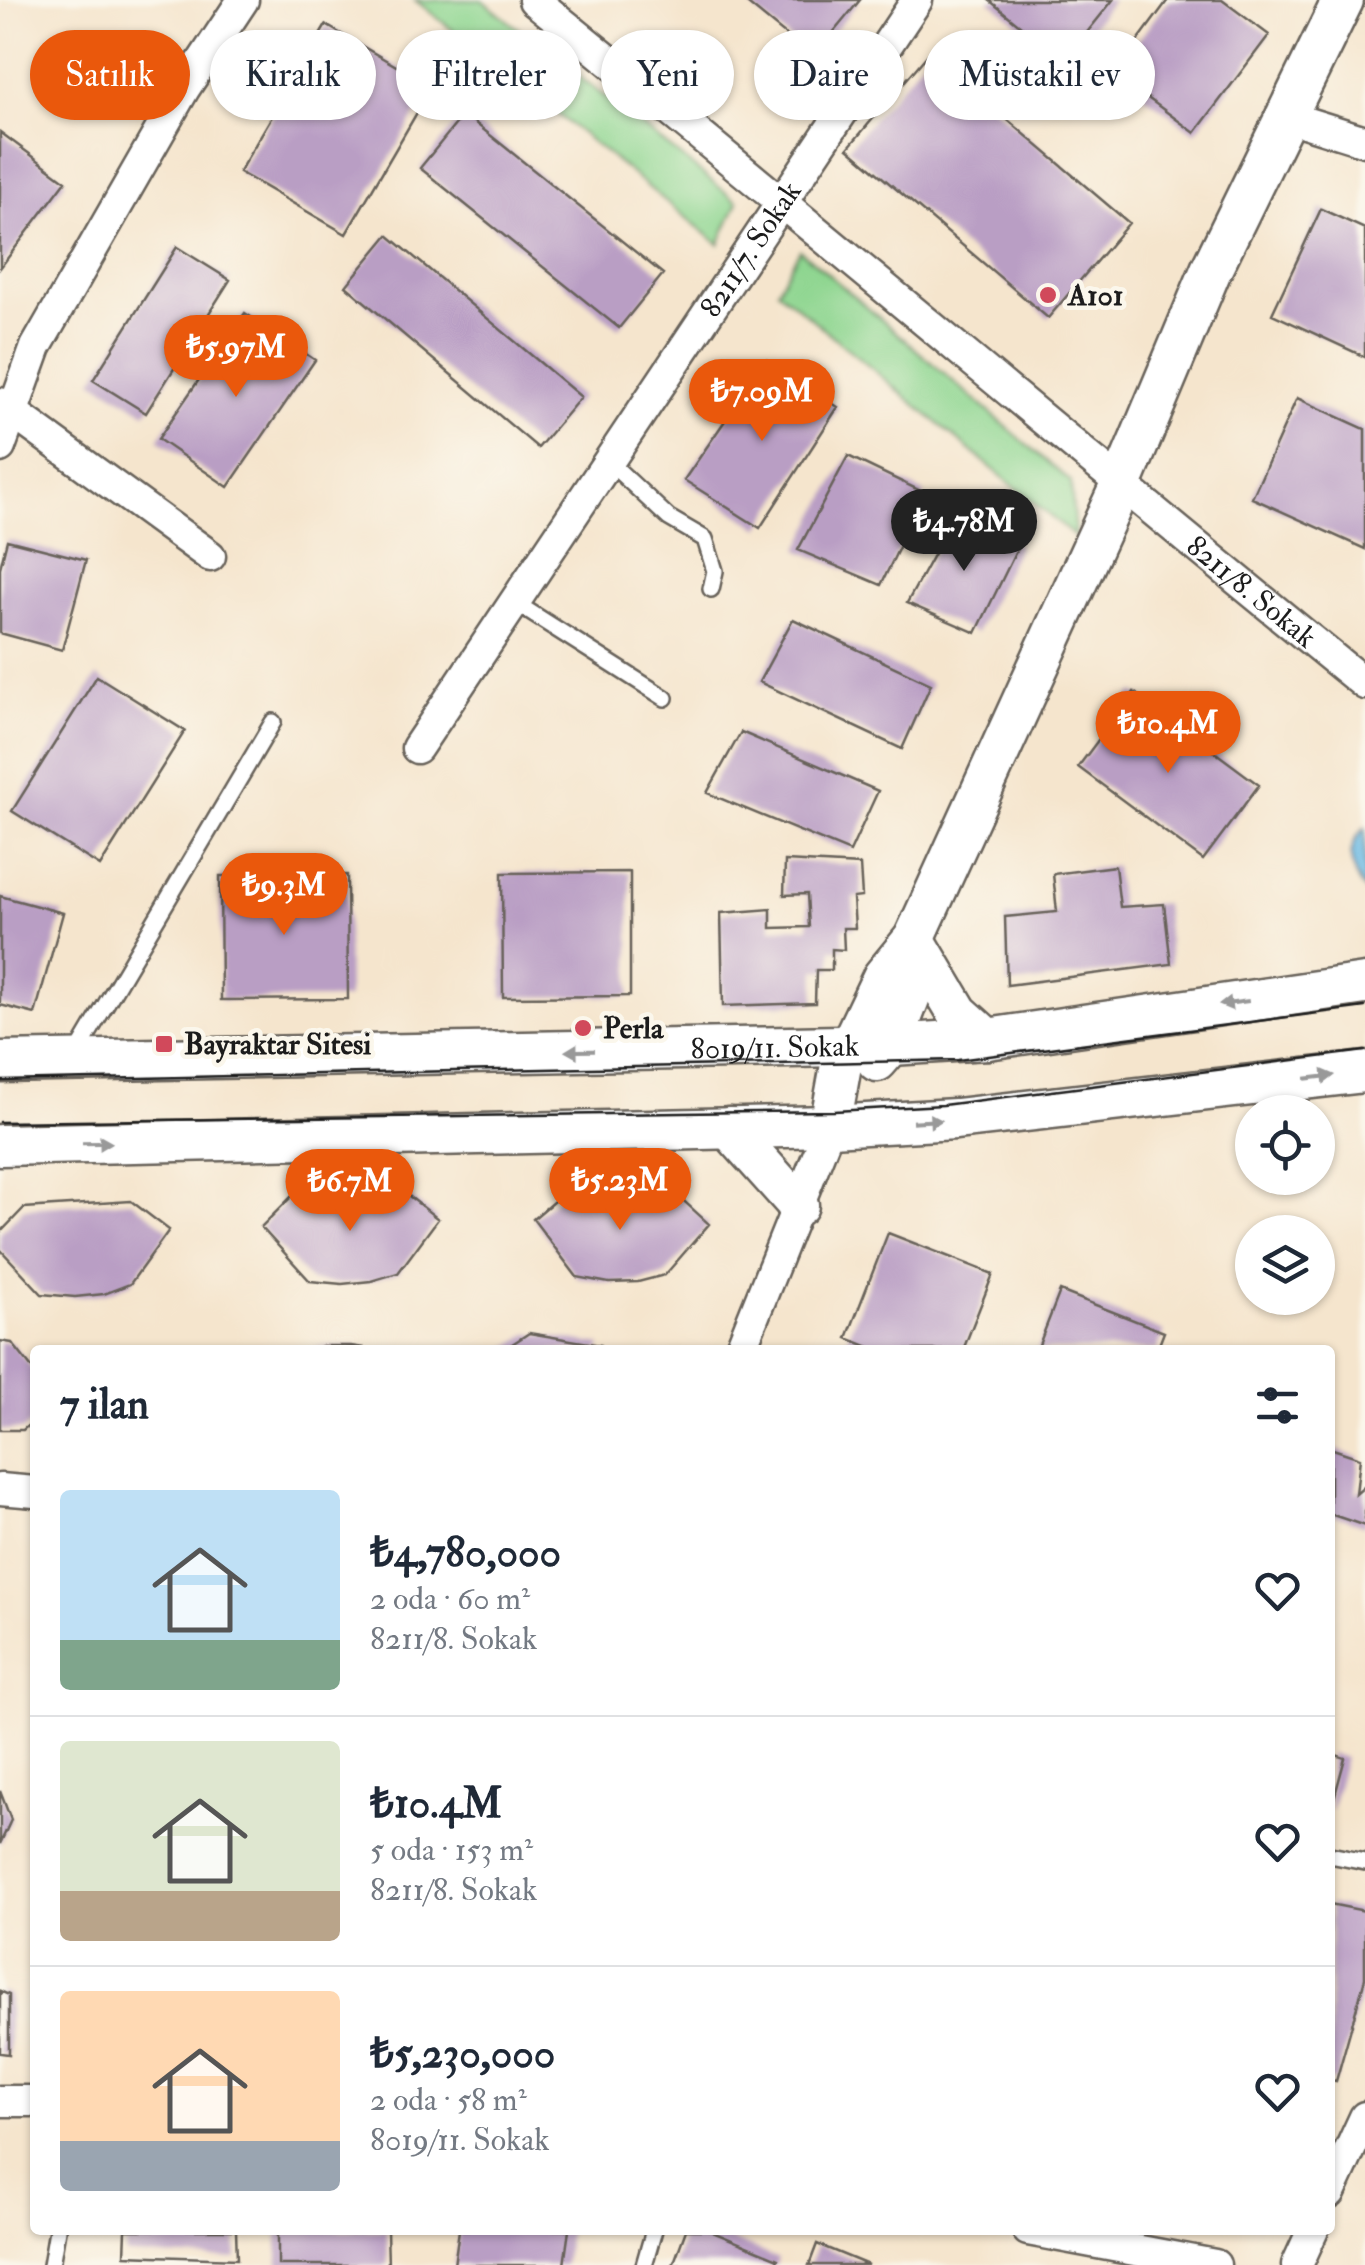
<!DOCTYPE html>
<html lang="tr">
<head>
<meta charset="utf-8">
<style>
	body { margin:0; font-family:"IM FELL Double Pica",serif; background:#f6f6f7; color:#1f2937; height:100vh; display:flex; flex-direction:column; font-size:38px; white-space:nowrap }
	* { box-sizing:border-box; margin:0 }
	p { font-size:32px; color:#747a83 }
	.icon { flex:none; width:55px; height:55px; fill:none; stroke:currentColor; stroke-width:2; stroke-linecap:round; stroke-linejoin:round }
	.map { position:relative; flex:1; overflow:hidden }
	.panel { position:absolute; left:30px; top:1345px; width:1305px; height:890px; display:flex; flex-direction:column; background:#fff; border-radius:10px; box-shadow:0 2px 8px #0004 }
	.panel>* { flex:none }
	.top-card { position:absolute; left:30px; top:30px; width:1305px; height:90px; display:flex; gap:20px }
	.controls { position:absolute; left:1235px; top:1095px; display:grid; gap:20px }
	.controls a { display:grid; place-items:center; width:100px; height:100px; border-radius:50%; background:#fff; box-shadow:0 2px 8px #0004; font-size:50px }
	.price { position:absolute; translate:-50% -85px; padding:0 22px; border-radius:35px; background:#ea580c; color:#fff; font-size:32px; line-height:65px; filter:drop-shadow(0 2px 5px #0008) }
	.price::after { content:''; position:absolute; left:50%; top:60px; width:30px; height:22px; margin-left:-15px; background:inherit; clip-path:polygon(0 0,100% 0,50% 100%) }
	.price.on { background:#222; color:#fff }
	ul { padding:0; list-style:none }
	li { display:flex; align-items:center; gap:30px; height:250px; padding:0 30px }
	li+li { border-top:2px solid #e0e1e3 }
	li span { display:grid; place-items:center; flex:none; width:280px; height:200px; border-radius:10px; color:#555 }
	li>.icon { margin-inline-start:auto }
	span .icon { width:120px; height:120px; fill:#fffc; stroke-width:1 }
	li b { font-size:42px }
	h2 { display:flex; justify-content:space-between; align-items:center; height:120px; padding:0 30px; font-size:42px }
	.tag { padding:0 35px; border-radius:45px; background:#fff; box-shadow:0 2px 8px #0004; font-size:35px; line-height:90px }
	.tag.on { background:#ea580c; color:#fff }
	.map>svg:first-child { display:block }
	.green { fill:#8dd58f; stroke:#547856; stroke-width:2.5 }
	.water { fill:#68b8e3; stroke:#426a80; stroke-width:2.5 }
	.building { fill:#b99ec4 }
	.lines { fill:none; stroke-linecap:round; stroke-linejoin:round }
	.service-casing { stroke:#68625a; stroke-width:20 }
	.minor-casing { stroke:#68625a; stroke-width:35 }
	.tertiary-casing { stroke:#68625a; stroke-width:45 }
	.service { stroke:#fff; stroke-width:15 }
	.minor { stroke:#fff; stroke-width:30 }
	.tertiary { stroke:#fff; stroke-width:40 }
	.tram { stroke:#1c1c1c; stroke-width:2.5 }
	.oneway { fill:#999 }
	.poi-dot { fill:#d1495b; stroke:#fbf7ec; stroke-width:4 }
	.labels { text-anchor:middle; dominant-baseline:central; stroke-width:9; stroke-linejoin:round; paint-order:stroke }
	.street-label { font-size:30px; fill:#1c1c1c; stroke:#fbf7ec }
	.poi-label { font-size:30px; font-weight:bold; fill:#1c1c1c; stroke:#fbf7ec; text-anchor:start }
</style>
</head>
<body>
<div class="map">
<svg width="1365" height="2265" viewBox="0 0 1365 2265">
	<rect width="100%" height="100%" fill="#fbf7ec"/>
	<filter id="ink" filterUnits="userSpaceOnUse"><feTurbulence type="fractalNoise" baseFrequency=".01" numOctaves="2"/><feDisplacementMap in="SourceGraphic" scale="20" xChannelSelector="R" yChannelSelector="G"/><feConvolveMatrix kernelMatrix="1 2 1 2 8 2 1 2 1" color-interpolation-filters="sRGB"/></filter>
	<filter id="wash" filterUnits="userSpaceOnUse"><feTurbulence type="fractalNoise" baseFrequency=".0048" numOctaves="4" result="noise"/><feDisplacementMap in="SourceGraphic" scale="40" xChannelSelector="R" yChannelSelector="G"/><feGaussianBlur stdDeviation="2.25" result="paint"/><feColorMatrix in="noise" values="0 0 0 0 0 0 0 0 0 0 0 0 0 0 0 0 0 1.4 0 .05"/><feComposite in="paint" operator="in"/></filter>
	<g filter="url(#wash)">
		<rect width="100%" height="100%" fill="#f5e5cd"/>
		<path class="green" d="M415,0H482L738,202L719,244Z
			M800,250L1071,482L1075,537L777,290Z"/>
		<path class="water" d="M1365,828V891C1349,872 1345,846 1365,828Z"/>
		<g id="blocks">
			<path class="building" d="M743,0H860L813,57Z
				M989,0H1113L1064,61Z
				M1168,0H1222L1269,35L1195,133L1114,73Z
				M326,25L432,87L346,234L239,172Z
				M929,53L1129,223L1048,318L848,148Z
				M464,114L663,274L619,328L420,168Z
				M0,132L66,181L0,268Z
				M1321,209L1365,229V357L1272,314Z
				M388,235L581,397L538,448L346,286Z
				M177,247L230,280L146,413L93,380Z
				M245,313L315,360L228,487L158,439Z
				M767,360L838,407L760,528L684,480Z
				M1297,398L1365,429V549L1252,498Z
				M848,456L925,493L881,585L798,550Z
				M955,515L1019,545L976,633L907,603Z
				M7,540L86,560L62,650L0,633V568Z
				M793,619L931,684L902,749L759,682Z
				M97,676L185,731L100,866L12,811Z
				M1134,692L1259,785L1203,860L1078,767Z
				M741,732L878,791L850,852L707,793Z
				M785,861L860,865L862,897L853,898L855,928H843L844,950L832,949V970H816L815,1003L723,1006L721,913L771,909V928L809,927L807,894L784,895Z
				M1115,866L1120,907L1164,904L1171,964L1007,985L1005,917L1057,912L1053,874Z
				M630,872V996L503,997L502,873Z
				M347,875L348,999L221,1000L220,876Z
				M0,896L63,913L35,1014L0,1005Z
				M400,1189L438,1219L398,1273L371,1281L342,1284L310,1281L261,1227L294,1194Z
				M567,1190L674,1192L709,1224L665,1275L638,1282L609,1283L577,1277L533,1219Z
				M131,1201L169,1230L130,1284L104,1294L75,1297L42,1294L0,1249V1233L24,1208Z
				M888,1233L993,1274L963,1350H877L847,1338Z
				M1060,1291L1164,1332L1157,1350H1037Z
				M529,1333L601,1345V1350H503Z
				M0,1341L12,1343L35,1372V1419L23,1430H0Z
				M322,1346H351L364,1348L311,1350Z
				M1330,1448L1360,1458L1356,1494L1365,1486V1526L1330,1514Z
				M1330,1753L1345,1758L1331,1810L1330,1809Z
				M0,1791L11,1820L0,1844Z
				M1330,1904L1365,1911V1978L1336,2081L1330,2080Z
				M0,1991L9,1995V2054L0,2053Z
				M126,2230H236L237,2259L125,2255Z
				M278,2230H387L388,2265H278Z
				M459,2230H569L564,2265H454Z
				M686,2230H708L778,2259L776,2265H673Z
				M817,2244L868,2265H809Z"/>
		</g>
	</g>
	<g filter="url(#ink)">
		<use href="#blocks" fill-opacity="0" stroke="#68625a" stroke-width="2.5"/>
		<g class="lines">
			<g class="service-casing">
				<path id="service" d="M608,461L669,518L705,539L715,571L711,589
					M514,602L665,698
					M74,1058L273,722
					M1330,1855L1365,1862
					M51,2265L57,2230
					M644,2265L654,2230"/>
			</g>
			<g class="minor-casing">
				<g id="minor">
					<path id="s1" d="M534,0C813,225 1086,458 1365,684"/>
					<path d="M1285,116L1365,141"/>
					<path d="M0,403L210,556"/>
					<path d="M0,447L36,347L184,89L243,0"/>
					<path id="s2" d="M417,748L917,0"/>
					<path d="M740,1350L830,1126"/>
					<path d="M0,1489L35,1492"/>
					<path d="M0,2101H35"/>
					<path d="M1330,2193L1365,2117"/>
					<path d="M1028,2230L1215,2265"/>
					<path d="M1297,2265L1313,2230"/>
				</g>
			</g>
			<g class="tertiary-casing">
				<g id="tertiary">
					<path d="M914,939L958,1013L987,1039"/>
					<path d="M877,1061L891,1045L913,988L914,939"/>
					<path id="s3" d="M0,1062L891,1045L987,1039L1365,984"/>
					<path d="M830,1126L841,1065L883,977L914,939L1121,485L1211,270L1343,0"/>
					<path d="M729,1128L798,1205"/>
					<path d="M0,1145L830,1126L956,1119L1365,1072"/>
				</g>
			</g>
			<use href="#service" class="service"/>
			<use href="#minor" class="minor"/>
			<use href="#tertiary" class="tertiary"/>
			<path class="tram" d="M0,1081L958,1060L1365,1007
				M0,1122L834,1111L943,1105L1365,1051"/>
		</g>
		<defs><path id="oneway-solid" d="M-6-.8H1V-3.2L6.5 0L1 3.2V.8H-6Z" transform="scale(2.5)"/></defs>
		<g class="oneway">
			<use href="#oneway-solid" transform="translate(1234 1003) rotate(172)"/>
			<use href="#oneway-solid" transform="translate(580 1051) rotate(179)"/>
			<use href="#oneway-solid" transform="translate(1320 1077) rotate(-7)"/>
			<use href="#oneway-solid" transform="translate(927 1121) rotate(-3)"/>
			<use href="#oneway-solid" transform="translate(97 1143) rotate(-1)"/>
		</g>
	</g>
	<g class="poi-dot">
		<circle cx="1048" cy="295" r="10"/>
		<circle cx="583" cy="1028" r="10"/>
		<rect x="154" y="1034" width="20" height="20" rx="5"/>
	</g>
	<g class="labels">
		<g class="street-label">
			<text stroke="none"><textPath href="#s2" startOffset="600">8211/7. Sokak</textPath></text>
			<text stroke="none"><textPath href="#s1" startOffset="930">8211/8. Sokak</textPath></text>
			<text stroke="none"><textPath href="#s3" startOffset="775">8019/11. Sokak</textPath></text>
		</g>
		<g class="poi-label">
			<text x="1068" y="295">A101</text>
			<text x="603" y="1028">Perla</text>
			<text x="184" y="1044">Bayraktar Sitesi</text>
		</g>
	</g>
</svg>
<div class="controls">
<a><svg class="icon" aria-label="locate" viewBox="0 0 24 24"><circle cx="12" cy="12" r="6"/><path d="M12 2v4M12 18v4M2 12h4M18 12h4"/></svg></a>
<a><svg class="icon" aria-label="layers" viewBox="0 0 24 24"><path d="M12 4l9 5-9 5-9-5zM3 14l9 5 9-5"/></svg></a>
</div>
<b class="price" style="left:236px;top:400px">₺5.97M</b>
<b class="price" style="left:762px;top:444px">₺7.09M</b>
<b class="price on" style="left:964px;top:574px">₺4.78M</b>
<b class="price" style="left:1168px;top:776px">₺10.4M</b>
<b class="price" style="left:284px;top:938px">₺9.3M</b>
<b class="price" style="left:620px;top:1233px">₺5.23M</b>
<b class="price" style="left:350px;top:1234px">₺6.7M</b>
<div class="top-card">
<a class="tag on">Satılık</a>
<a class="tag">Kiralık</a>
<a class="tag">Filtreler</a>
<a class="tag">Yeni</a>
<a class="tag">Daire</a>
<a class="tag">Müstakil ev</a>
</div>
<section class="panel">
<h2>7 ilan<svg class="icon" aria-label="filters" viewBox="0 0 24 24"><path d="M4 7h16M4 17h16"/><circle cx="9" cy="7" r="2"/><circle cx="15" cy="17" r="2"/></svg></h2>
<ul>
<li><span style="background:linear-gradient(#bfe0f5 75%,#7fa58c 0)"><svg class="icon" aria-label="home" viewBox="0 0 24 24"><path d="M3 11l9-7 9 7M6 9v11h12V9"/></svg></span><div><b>₺4,780,000</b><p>2 oda · 60 m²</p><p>8211/8. Sokak</p></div><svg class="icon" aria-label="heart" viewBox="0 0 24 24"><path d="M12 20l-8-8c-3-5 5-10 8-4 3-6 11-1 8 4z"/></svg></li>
<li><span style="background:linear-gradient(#dfe7d0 75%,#b9a48a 0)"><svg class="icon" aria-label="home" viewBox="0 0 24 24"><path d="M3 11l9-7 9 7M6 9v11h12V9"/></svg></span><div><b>₺10.4M</b><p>5 oda · 153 m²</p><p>8211/8. Sokak</p></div><svg class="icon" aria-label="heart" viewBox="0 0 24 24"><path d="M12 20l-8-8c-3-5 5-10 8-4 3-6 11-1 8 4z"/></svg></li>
<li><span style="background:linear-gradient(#ffd9b3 75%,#9aa5b1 0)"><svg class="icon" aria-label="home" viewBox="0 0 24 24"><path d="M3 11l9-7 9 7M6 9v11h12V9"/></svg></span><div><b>₺5,230,000</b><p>2 oda · 58 m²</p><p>8019/11. Sokak</p></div><svg class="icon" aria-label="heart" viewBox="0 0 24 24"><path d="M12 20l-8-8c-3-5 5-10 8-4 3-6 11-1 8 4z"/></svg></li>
</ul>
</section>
</div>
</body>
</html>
